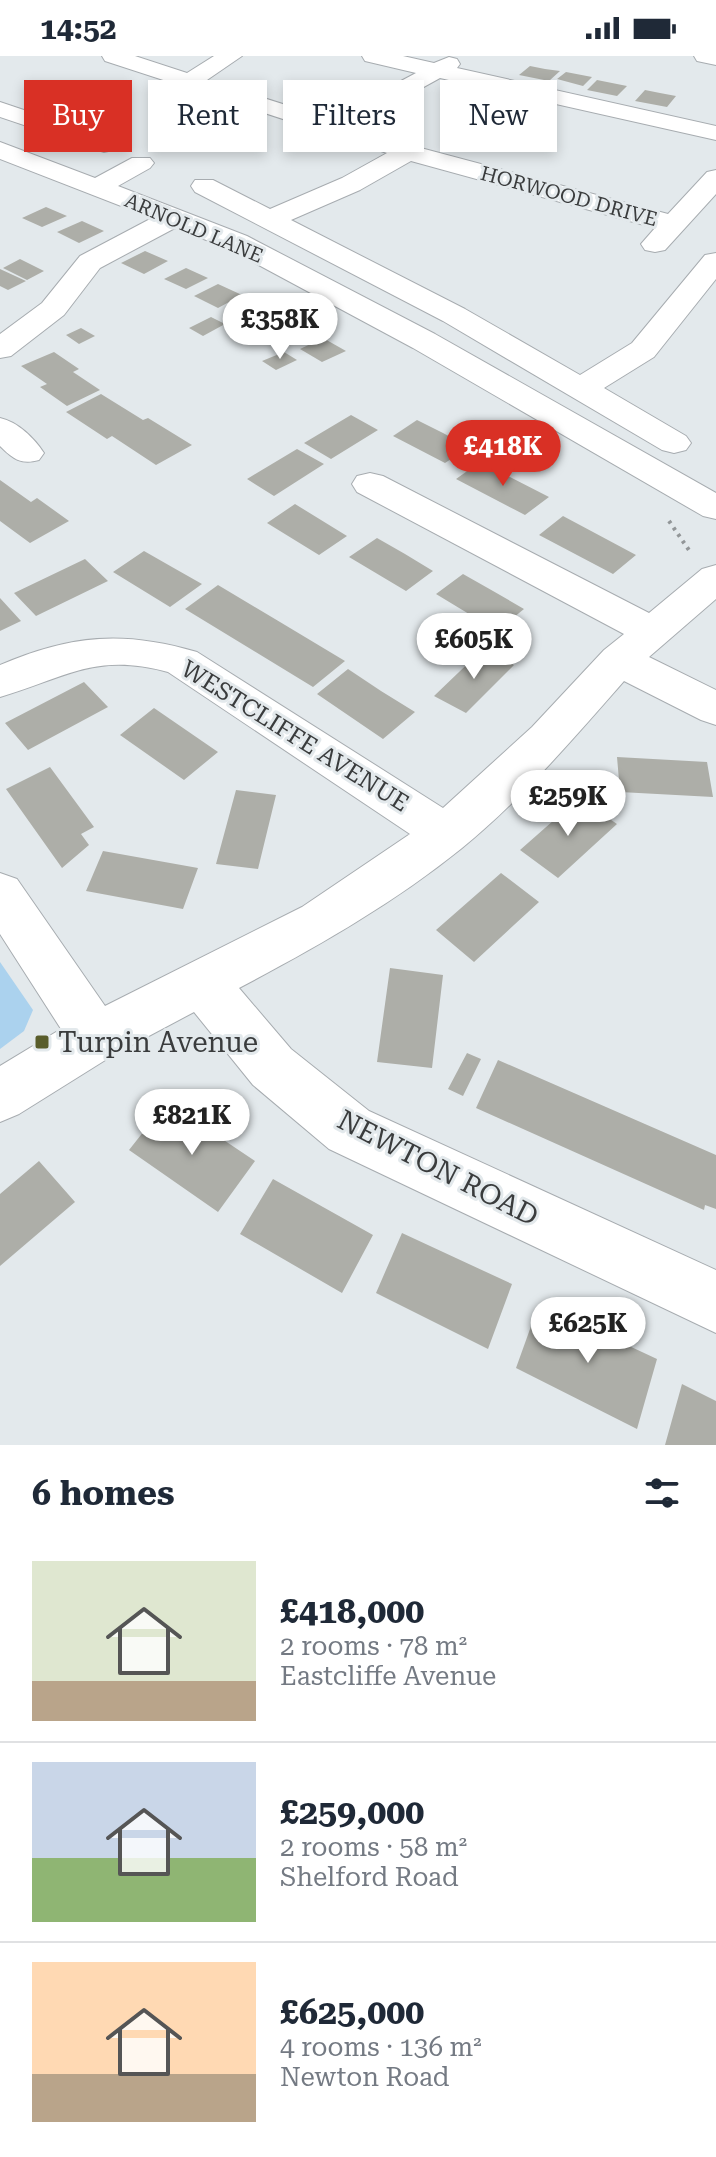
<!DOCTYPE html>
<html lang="en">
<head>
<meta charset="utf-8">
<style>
	body { margin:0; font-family:"Roboto Serif",serif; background:#f6f6f7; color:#1f2937; height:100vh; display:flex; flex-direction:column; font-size:30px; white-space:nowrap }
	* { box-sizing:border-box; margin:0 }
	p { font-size:26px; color:#747a83 }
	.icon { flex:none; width:44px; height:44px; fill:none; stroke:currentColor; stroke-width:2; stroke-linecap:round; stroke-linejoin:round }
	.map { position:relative; height:1389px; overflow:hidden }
	.panel { display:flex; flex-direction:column; background:#fff; flex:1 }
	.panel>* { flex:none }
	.top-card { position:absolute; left:24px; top:24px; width:668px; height:72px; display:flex; gap:16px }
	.price { position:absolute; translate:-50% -68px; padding:0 18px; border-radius:28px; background:#fff; color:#222; font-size:26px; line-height:52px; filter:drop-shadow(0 2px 4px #0008) }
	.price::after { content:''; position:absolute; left:50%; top:48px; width:24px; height:18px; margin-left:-12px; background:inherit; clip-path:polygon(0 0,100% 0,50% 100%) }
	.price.current { background:#d93025; color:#fff }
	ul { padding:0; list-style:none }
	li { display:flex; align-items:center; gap:24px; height:200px; padding:0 32px }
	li+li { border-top:2px solid #e0e1e3 }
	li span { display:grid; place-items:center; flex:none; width:224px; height:160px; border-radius:0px; color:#555 }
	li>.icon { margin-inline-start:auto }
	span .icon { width:96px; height:96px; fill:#fffc; stroke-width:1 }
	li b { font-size:34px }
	h2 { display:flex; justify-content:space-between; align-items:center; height:96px; padding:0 32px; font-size:34px }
	.chip { padding:0 28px; border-radius:0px; background:#fff; box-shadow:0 4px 12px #0003; font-size:28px; line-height:72px }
	.chip.current { background:#d93025; color:#fff }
	.status { display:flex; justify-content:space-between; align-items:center; height:56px; padding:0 40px; background:#fff; direction:ltr }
	.status svg { height:22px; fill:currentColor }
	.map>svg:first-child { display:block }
	.green { fill:#abd2ee }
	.building { fill:#adaea8 }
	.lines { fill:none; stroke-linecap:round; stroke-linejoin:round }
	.minor-casing { stroke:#a7acb0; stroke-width:2 }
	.path { stroke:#929698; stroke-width:4; stroke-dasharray:3 5; stroke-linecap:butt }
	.minor { fill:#fff; fill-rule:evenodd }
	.poi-dot { fill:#595d2b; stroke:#e3e9ec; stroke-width:3 }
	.labels { text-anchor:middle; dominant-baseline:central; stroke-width:6; stroke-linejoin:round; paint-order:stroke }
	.far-street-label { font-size:20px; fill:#3a3c3d; stroke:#e3e9ec }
	.street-label { font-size:24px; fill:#3a3c3d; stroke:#e3e9ec }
	.near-poi-label { font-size:28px; fill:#3a3c3d; stroke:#e3e9ec; text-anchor:start }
	.near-street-label { font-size:28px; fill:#3a3c3d; stroke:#e3e9ec }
</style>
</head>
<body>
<div class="status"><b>14:52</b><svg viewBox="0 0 49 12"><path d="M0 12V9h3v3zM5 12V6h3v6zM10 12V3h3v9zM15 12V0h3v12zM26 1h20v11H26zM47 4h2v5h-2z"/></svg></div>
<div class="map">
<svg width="716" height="1389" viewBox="0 0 716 1389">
	<rect width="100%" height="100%" fill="#e3e9ec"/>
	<path class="green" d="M0,906L33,954L24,975L0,993Z"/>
	<path class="building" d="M530,10L545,13L560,15L549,25L519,19Z
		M566,16L592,21L583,30L557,23Z
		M597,24L627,30L617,40L587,34Z
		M645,34L660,37L676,40L667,51L635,45Z
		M46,151L67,160L42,171L22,162Z
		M82,165L104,175L79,187L57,176Z
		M145,195L168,205L144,218L121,207Z
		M20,203L44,215L27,224L3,212Z
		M186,212L208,222L186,233L164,223Z
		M0,213L26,225L8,234L0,230Z
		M218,228L242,239L218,252L194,240Z
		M255,245L279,257L255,270L231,257Z
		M211,261L225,268L203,280L189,272Z
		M292,264L313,276L291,287L274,277Z
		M81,272L95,280L79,288L66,279Z
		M323,282L346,295L322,306L300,293Z
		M54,296L79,313L73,316L100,334L67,350L40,331L47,328L21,310Z
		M284,296L297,304L276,314L262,305Z
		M101,338L143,364L148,362L192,389L156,409L112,380L107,383L66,356Z
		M351,359L378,374L331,403L304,387Z
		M417,364L443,377L469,391L445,407L393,380Z
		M297,393L324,408L274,440L247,423Z
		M480,406L508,420L549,441L525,459L456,423Z
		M0,424L31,446L37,442L69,465L30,487L0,465Z
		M295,448L347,480L319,499L267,467Z
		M563,460L593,476L636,499L613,518L539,479Z
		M377,482L405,498L433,515L406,535L349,501Z
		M144,495L172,511L202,528L170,551L113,516Z
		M85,503L108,525L36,560L14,537Z
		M463,518L493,535L524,553L497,575L436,538Z
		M218,529L280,566L345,605L313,631L185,553Z
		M0,542L21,565L0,575Z
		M483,593L514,609L466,657L434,640Z
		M348,613L381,635L415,656L383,683L317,638Z
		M84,626L108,651L28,694L5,667Z
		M154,652L218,696L184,724L120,679Z
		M617,701L707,706L713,741L620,736Z
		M50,711L94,771L81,778L89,789L62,812L6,733Z
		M236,734L276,739L258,813L216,808Z
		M579,742L617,768L558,822L520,794Z
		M103,795L198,812L183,853L86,835Z
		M501,817L539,846L474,906L436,874Z
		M390,912L443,919L432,1012L377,1006Z
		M467,997L481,1003L463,1040L448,1033Z
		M498,1004L716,1099V1153L705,1149L704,1154L476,1052Z
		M167,1046L255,1105L218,1156L129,1094Z
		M39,1105L75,1146L0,1210V1138Z
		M273,1123L373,1179L342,1237L240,1178Z
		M402,1177L512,1228L488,1293L376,1237Z
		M539,1248L657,1303L637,1373L516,1312Z
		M682,1328L716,1345V1389H665Z"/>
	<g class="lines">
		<g class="minor-casing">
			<path id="minor" d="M102,0H135L187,17L214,0H242L207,24L330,63L416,17L365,5L362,0H403L434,7L449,1L457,3L460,8L457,12L716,70V84L440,22L353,70L417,91L668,158L707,116L716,114V138L665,194L655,196L645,194L641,188L655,172L411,105L360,134L291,164L465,253L580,319L632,287L705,199L716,197V223L654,301L604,332L686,380L691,387L686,394L674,397L662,394L443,265L195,136L191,130L195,124H213L270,153L342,122L387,97L105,5Z
				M694,0H716V9L697,5Z
				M0,46L113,84L116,89L113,94L104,96L0,61Z
				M0,86L95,122L132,102H150L154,107L150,112L118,130L247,180L435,278L716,437V463L703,460L413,292L227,192L175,172L100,212L64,259L11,300L0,302V278L42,247L80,200L152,162L0,103Z
				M0,362C18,366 34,382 44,397L39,404C21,409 13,403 0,390Z
				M370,417L383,420L649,557L702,513L716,509V543L649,601L716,634V669L701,664L624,625C574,682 522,743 462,792C394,847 317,891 239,932L291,993L369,1055L716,1214V1277L329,1093L253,1029L194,956L115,998L19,1058L0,1066V1010L61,973L0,878V817L17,823L105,950L302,851L410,778L168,616C95,596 65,622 0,641V609C70,579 123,574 197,596L443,752L532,671L604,594L624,578L357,436L352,428L357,420Z"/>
		</g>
		<path class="path" d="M669,465L691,497"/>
		<use href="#minor" class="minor"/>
	</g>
	<rect class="poi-dot" x="34" y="978" width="16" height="16" rx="4"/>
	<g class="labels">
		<g class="far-street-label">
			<text transform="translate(569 140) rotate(15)">HORWOOD DRIVE</text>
			<text transform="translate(194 172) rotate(23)">ARNOLD LANE</text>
		</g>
		<g class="street-label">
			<text transform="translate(295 680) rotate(32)">WESTCLIFFE AVENUE</text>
		</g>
		<g class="near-poi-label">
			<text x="58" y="986">Turpin Avenue</text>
		</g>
		<g class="near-street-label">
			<text transform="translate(438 1112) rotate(27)">NEWTON ROAD</text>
		</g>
	</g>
</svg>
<b class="price" style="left:280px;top:305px">£358K</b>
<b class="price current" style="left:503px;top:432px">£418K</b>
<b class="price" style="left:474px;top:625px">£605K</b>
<b class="price" style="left:568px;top:782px">£259K</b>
<b class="price" style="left:192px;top:1101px">£821K</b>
<b class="price" style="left:588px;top:1309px">£625K</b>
<div class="top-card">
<a class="chip current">Buy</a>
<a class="chip">Rent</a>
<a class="chip">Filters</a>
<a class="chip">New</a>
</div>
</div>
<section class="panel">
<h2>6 homes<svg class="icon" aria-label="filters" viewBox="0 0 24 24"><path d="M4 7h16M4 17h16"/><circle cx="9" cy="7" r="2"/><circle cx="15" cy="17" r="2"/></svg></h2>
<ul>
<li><span style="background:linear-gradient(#dfe7d0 75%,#b9a48a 0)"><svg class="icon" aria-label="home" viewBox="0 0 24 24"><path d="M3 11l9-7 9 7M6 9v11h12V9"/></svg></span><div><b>£418,000</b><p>2 rooms · 78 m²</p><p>Eastcliffe Avenue</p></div></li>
<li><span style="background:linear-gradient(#c9d6e8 60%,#8fb573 0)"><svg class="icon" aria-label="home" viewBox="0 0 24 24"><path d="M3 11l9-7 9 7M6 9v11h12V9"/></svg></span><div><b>£259,000</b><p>2 rooms · 58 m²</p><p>Shelford Road</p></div></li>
<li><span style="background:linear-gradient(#ffd9b3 70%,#b9a48a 0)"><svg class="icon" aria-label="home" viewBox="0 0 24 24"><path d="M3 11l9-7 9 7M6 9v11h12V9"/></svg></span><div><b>£625,000</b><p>4 rooms · 136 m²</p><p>Newton Road</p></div></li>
</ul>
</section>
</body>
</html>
